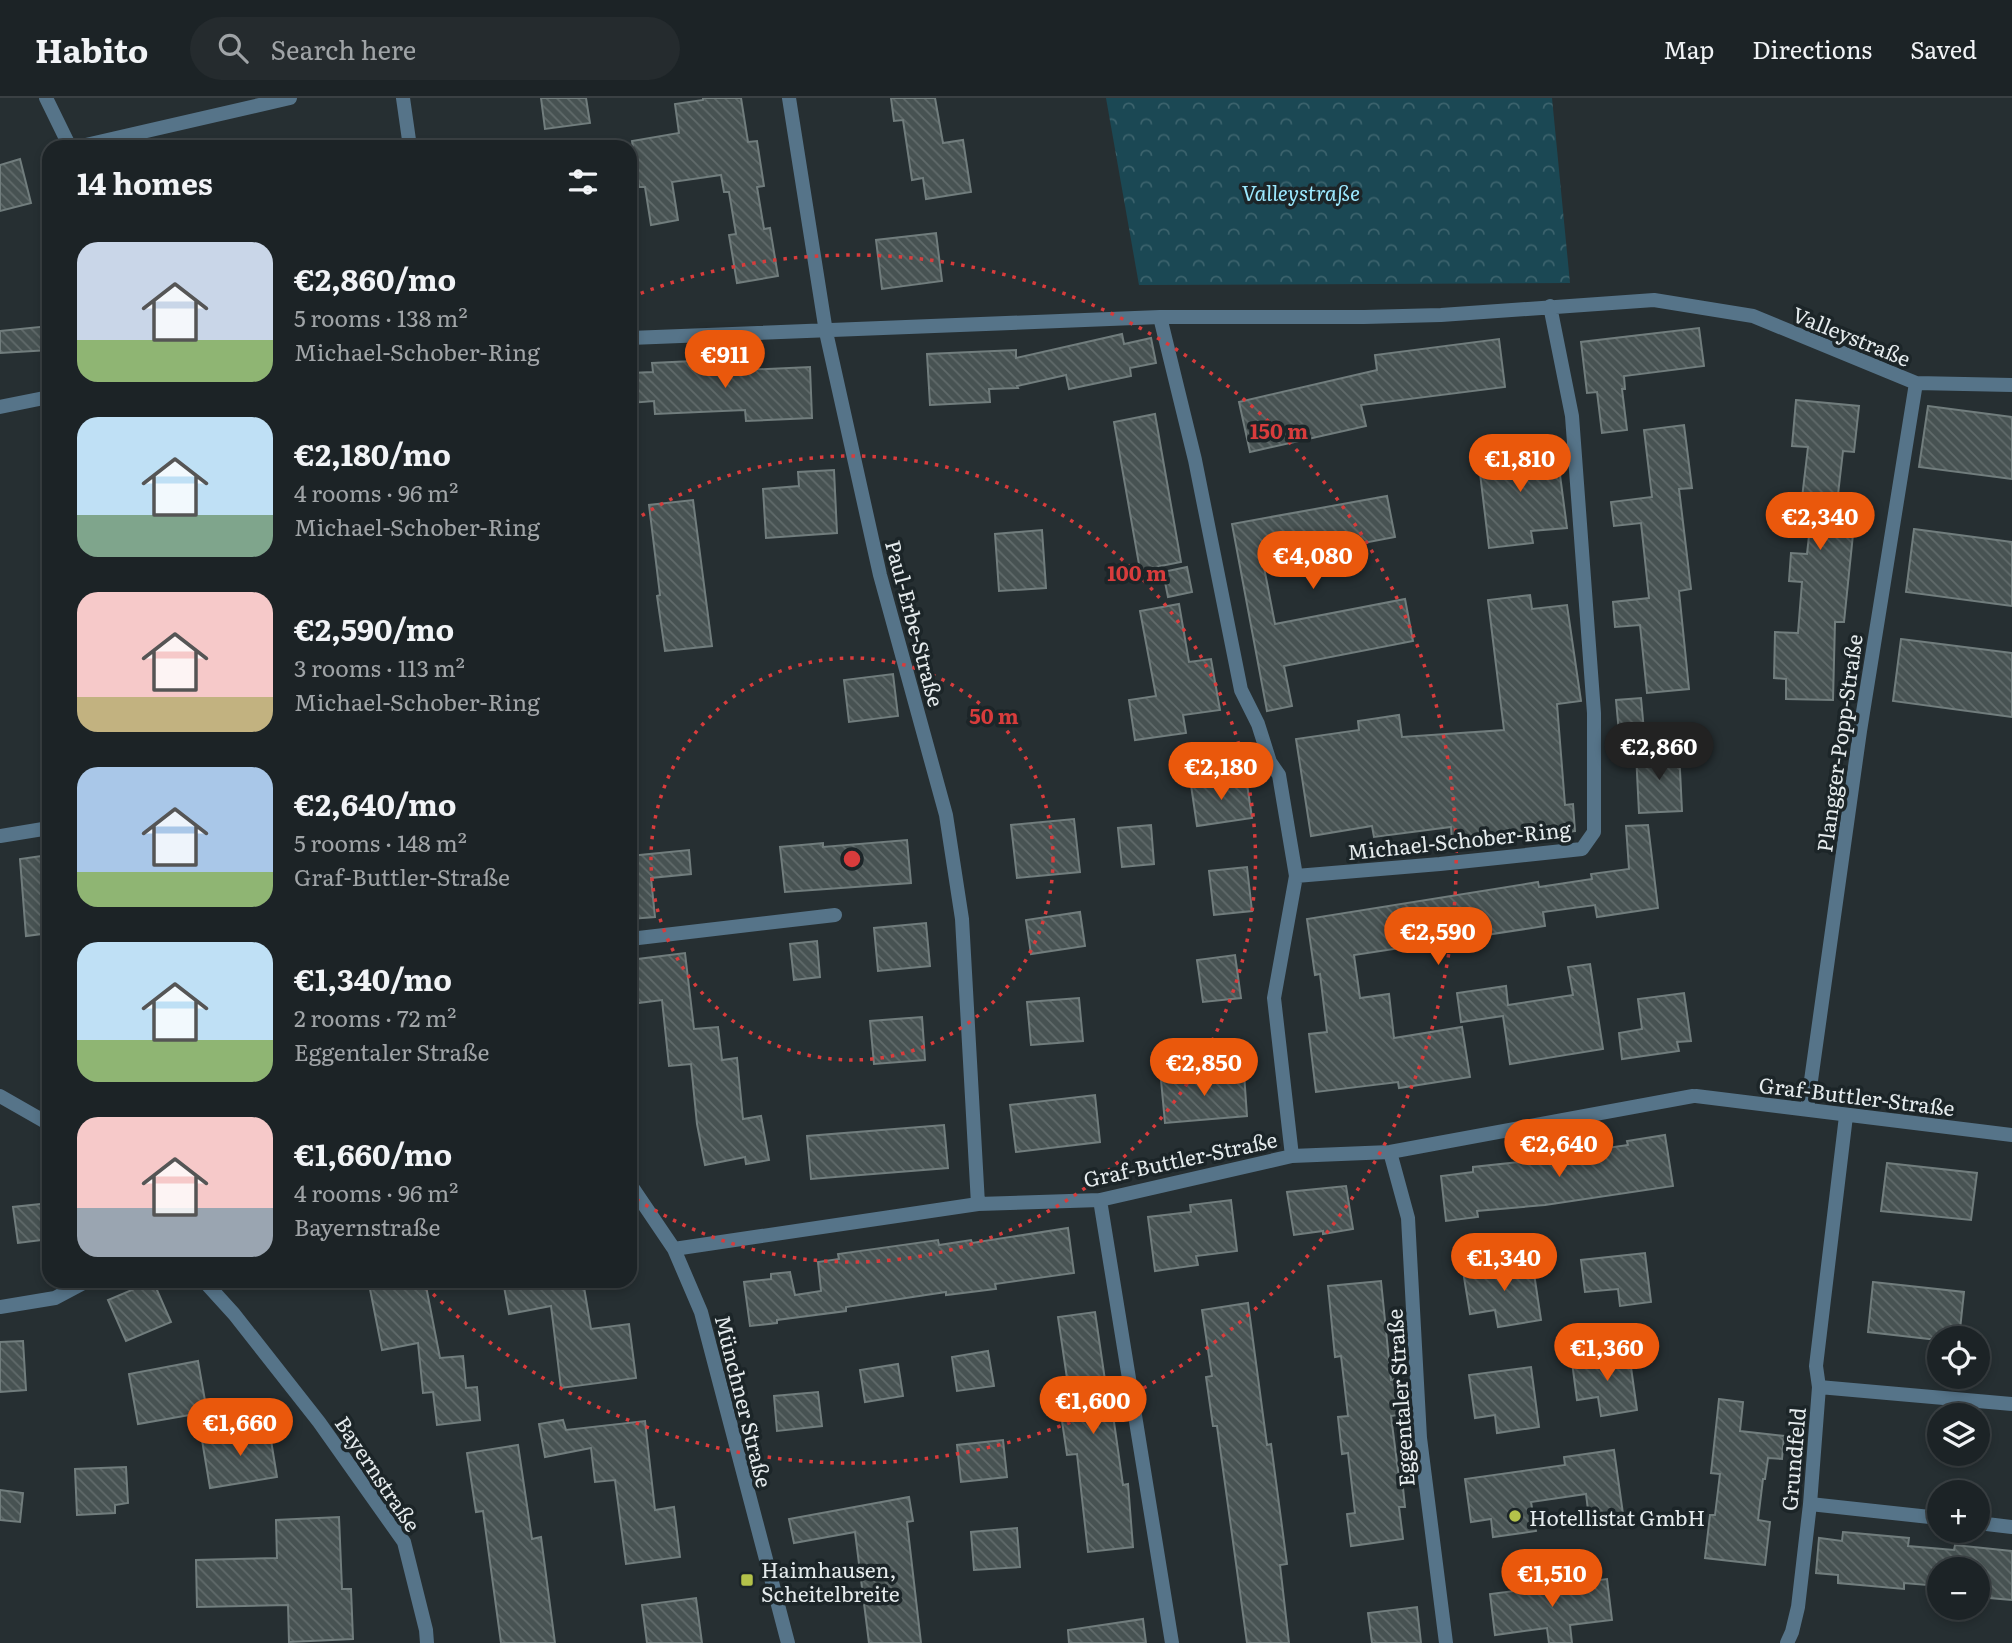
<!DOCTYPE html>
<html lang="en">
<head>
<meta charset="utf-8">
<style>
	body { margin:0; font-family:Literata,serif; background:#252b2e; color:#f1f3f6; height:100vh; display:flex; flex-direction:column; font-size:26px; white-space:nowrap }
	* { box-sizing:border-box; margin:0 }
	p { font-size:23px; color:#a0a4a7 }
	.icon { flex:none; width:38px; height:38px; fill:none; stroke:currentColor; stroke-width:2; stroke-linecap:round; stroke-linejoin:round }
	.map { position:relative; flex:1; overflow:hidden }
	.drawer { position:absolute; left:42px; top:42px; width:595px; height:1148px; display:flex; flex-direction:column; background:#1c2326; border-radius:21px; box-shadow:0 4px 10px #0003,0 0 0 2px #3a4043 }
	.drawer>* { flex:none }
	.fabs { position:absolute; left:1927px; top:1228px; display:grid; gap:14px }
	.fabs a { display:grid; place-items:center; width:63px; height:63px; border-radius:50%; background:#1c2326; box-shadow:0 4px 10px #0003,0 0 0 2px #3a4043; font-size:35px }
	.price { position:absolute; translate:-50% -60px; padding:0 16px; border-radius:24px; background:#ea580c; color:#fff; font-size:23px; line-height:46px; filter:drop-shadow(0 2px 4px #0008) }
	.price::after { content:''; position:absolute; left:50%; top:42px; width:21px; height:16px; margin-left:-10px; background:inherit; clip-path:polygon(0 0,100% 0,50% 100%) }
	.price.current { background:#222; color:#fff }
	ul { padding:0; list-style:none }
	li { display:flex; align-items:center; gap:21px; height:175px; padding:0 35px }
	li span { display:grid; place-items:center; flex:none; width:196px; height:140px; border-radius:21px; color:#555 }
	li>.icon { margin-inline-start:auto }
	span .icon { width:84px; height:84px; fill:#fffc; stroke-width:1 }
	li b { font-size:30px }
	h2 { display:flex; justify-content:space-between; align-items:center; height:84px; padding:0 35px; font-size:30px }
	header { display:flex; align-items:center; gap:42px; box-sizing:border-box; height:98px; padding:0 35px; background:#1c2326; border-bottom:2px solid #3a4043 }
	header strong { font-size:33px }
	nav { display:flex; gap:38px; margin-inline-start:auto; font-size:24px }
	.search { width:490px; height:63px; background:#252b2e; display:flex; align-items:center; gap:18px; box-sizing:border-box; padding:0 24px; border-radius:38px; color:#a0a4a7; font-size:26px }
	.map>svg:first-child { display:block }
	.park { fill:url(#park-crowns) }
	.building { fill:url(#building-back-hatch); stroke:#717d7d; stroke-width:2 }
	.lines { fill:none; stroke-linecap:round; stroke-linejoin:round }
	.service { stroke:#567489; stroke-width:14 }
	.minor { stroke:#567489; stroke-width:14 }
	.ring { fill:none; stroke:#d83c3c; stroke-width:3.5; stroke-dasharray:3.5 7 }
	.poi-dot { fill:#b4c24a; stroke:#1c2528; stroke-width:2.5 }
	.labels { text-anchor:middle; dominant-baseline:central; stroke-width:7; stroke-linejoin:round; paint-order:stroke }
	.park-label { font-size:21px; font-style:italic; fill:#9ce9ff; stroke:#1c2528 }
	.street-label { font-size:21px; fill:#e5ebed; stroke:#1c2528 }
	.poi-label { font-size:21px; fill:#e5ebed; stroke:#1c2528; text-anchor:start }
	.centre { fill:#d83c3c; stroke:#1c2528; stroke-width:3.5 }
	.ring-label { font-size:21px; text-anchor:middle; font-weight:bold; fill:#d83c3c; stroke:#1c2528; stroke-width:7; stroke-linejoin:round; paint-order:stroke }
</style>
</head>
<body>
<header>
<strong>Habito</strong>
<div class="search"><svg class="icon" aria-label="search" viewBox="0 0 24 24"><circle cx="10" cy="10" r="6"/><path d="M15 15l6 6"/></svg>Search here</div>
<nav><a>Map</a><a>Directions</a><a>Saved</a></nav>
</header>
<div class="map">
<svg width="2012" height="1545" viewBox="0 0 2012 1545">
	<defs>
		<pattern id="park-crowns" width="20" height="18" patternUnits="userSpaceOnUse" patternTransform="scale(1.75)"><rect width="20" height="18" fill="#1b4854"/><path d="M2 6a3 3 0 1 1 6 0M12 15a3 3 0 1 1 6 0" fill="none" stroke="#3c636d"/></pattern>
		<pattern id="building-back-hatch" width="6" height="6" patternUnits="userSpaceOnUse" patternTransform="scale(1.75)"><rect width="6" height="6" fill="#475252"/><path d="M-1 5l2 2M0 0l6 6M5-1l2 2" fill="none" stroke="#616b6b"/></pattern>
	</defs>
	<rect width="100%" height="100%" fill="#262f32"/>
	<path class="park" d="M1106,0H1552L1570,185L1139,187Z"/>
	<path class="building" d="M541,0H586L590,25L545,31Z
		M703,0H741L748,44L757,43L764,88L757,89L764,131L770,130L778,178L737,185L729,137L736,136L729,94H724L721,77L672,84L678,122L651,127L645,89H639L632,43L679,35L675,6L703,2Z
		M891,0H935L943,45L963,42L971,94L926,101L923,80L912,82L903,22L894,23Z
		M20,61L31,105L0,113V67Z
		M936,135L942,183L882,191L876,142Z
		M49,228V252L0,255V233Z
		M1699,230L1704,268L1624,278L1625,291H1622L1627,332L1602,335L1597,294L1587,295L1581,244Z
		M1122,236L1124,246L1151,240L1156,265L1130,270L1131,278L1069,291L1066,277L1017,288L1018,290L989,291L990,304L930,307L927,256L1016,252V260Z
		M1499,241L1505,289L1361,307L1366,328L1250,354L1239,304L1377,272L1375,257Z
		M714,262V270L743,269V272L810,269L812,320L746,323L745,312L655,316L654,303L630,305V275L653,274L652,265Z
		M1796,302L1859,308L1854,354L1843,353L1837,405L1856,407L1844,524H1835L1833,602L1786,601V581L1774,580L1775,534L1798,535L1802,484L1789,483L1791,455L1807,456L1813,401L1802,400L1808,349L1792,348Z
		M1928,308L2012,319V381L1919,369Z
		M1155,316L1181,464L1140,472L1114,324Z
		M1684,327L1692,390L1679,391L1691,491L1679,493L1689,591L1647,595L1640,527L1615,529L1613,504L1649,500L1641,425L1614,428L1611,404L1652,399L1644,332Z
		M1521,345L1522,358L1557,354L1567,430L1531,433L1533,445L1489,450L1477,350Z
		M834,372L837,435L766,440L763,391L799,388L798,374Z
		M1387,398L1395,439L1263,464L1275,526L1405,501L1413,543L1284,568L1292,608L1267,613L1232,426Z
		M693,402L712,548L665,553L657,498L660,497L649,407Z
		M1914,431L2012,444V508L1906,494Z
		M1042,432L1046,490L999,493L995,436Z
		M1187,469L1192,494L1168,499L1163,474Z
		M1530,497L1532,511L1567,507L1581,603L1557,606L1565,707L1573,706L1575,733L1452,743L1451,729L1374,739L1372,728L1311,738L1296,641L1359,632L1358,623L1399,617L1402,639L1504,632L1488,502Z
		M1179,506L1189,564L1211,561L1220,612L1183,617L1186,635L1135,642L1129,602L1156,598L1140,513Z
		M1901,541L2012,555V619L1893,603Z
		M893,576L898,618L849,624L844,582Z
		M1641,600L1645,644L1620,646L1616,602Z
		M1679,652L1682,713L1639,715L1636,655Z
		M1246,679L1252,720L1197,728L1191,687Z
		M1074,721L1080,774L1017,780L1011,727Z
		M1151,727L1154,766L1122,769L1118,730Z
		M1648,727L1658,810L1597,819L1595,807L1543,814L1545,828L1354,857L1360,900L1389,896L1394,940L1462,929L1470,979L1399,990L1398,984L1316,994L1309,936L1327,934L1320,876L1315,877L1307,821L1538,784L1539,789L1592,781L1591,776L1629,771L1626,728Z
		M907,742L911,785L785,794L780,749L823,745V749Z
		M689,752L691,776L651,780L655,819L630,821V758Z
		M49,757V835L26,838L20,761Z
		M1247,769L1252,813L1214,817L1209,773Z
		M1080,814L1085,848L1031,856L1026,822Z
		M926,825L930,868L878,873L874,830Z
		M817,843L820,879L794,882L790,846Z
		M685,855L694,931L718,929L722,962L737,960L743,1021L761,1018L769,1062L746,1066L745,1059L705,1067L697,1026L691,966L669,968L662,902L630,906V862Z
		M1235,857L1241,900L1203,904L1197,862Z
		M1590,866L1603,951L1510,966L1503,918L1461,924L1457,895L1506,888L1508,907L1573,897L1568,869Z
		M1684,895L1691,943L1677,944L1679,953L1622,961L1619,935L1642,931L1638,901Z
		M1079,900L1083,943L1031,947L1027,904Z
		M922,919L925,962L874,966L870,923Z
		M1244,975L1247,1018L1165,1025L1161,982Z
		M1095,997L1100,1044L1016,1054L1010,1007Z
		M944,1027L948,1070L811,1081L807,1038Z
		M1665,1037L1673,1088L1545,1107L1477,1113L1478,1119L1446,1123L1441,1078L1473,1074V1069L1538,1062V1060L1628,1047L1627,1043Z
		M1887,1065L1977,1075L1971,1122L1881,1113Z
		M1346,1088L1353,1131L1323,1136V1133L1294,1137L1287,1094Z
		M1231,1102L1237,1153L1196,1158L1198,1167L1155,1173L1148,1119L1191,1114L1190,1107Z
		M49,1105V1141L18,1145L13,1109Z
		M1068,1130L1074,1175L995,1186L996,1191L946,1197V1194L846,1209V1213L777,1222V1225L750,1228L744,1184L771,1181V1176L790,1174L795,1197L821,1193L818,1164L839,1161L838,1156L938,1142L939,1147L971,1142L972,1145Z
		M1645,1155L1651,1204L1620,1208L1618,1191L1585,1194L1581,1162Z
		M1532,1162L1541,1222L1498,1229L1495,1212L1470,1216L1463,1173Z
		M153,1183L171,1224L126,1243L108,1202Z
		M387,1183H425L440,1260L463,1258L466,1290L477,1289L480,1322L437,1327L433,1294L423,1295L418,1245L382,1252L369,1186Z
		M503,1183H583L591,1231L629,1226L636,1280L561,1290L551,1208L509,1216Z
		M1381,1183L1391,1282L1400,1280L1404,1316L1391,1318L1399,1380H1402L1405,1409H1399L1403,1441L1351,1448L1347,1416L1355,1415L1348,1355L1342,1356L1338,1319L1348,1318L1341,1258L1335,1259L1328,1188Z
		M1873,1184L1964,1194L1959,1241H1929L1868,1234Z
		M1248,1205L1267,1347L1271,1346L1287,1466L1280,1467L1289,1545H1247L1217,1328H1213L1206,1279L1212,1278L1202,1212Z
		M1095,1214L1106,1289H1109L1123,1387L1128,1386L1133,1449L1088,1454L1077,1356L1067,1357L1058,1296L1069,1294L1058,1219Z
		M23,1243L26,1292L0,1294V1244Z
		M988,1253L994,1288L957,1293L952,1259Z
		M1629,1255L1637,1312L1601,1318L1598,1299L1577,1302L1572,1264Z
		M198,1263L207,1314L138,1326L129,1276Z
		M898,1266L903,1298L865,1304L860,1272Z
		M1531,1269L1539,1329L1497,1335L1495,1317L1475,1320L1469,1277Z
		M818,1294L822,1328L777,1333L774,1298Z
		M1719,1301L1743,1304L1740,1333L1784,1338L1782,1361L1768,1360L1765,1381H1763L1758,1422L1770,1424L1765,1467L1705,1460L1710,1417H1715L1720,1376L1711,1375Z
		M563,1322L566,1332L645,1323L655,1412L674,1409L680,1459L626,1466L615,1382L595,1384L591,1350L545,1359L539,1326Z
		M269,1330L277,1379L210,1390L202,1342Z
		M1003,1342L1007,1379L961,1384L957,1347Z
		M518,1347L532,1441L541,1439L555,1545H501L483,1413L476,1414L467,1355Z
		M1614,1352L1624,1423L1590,1428L1586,1396L1531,1404L1536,1433L1493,1439L1491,1421L1471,1424L1465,1381L1565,1367L1564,1359Z
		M126,1369L128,1405L115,1407V1415L77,1417L75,1371Z
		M0,1392L23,1395L20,1424L0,1422Z
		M909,1399L913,1423L907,1424L921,1545H869L855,1434L794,1445L789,1421Z
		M339,1419L342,1491H351L353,1541L289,1544L288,1507L197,1509L196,1462L277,1460L276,1422Z
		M1017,1430L1020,1469L974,1472L971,1434Z
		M1843,1434L1909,1440L1908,1448L1954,1452L1955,1447L2012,1453V1502L1978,1499V1472H1939V1488L1904,1485V1491L1838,1485V1477L1816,1475L1819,1440L1842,1443Z
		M1607,1481L1612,1522L1570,1527L1572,1545H1549L1547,1530L1495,1537L1490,1496Z
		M696,1500L702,1545H647L642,1507Z
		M1417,1509L1421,1545H1372L1368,1515Z
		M1143,1521L1146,1545H1069L1068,1532Z"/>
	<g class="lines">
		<path class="service" d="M46,0L70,49
			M630,841L835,817"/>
		<path class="minor" d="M403,0L410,49
			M789,0L826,234L880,477L946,717L962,821L978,1106
			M77,49L290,0
			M1160,219L1195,362L1241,592L1258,626L1270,664L1279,677L1296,778L1274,900L1292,1058
			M630,240L1160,219H1364L1441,217L1654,202L1753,218L1916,285L2012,287
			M0,309L49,299
			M0,738L49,730
			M1296,778L1440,766L1582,751L1594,734V615L1572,318L1550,208
			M0,998L49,1026
			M1696,998L2012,1037
			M1807,1011L1860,633L1916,285
			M1390,1054L1408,1120L1420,1340L1446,1545
			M630,1086L674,1151L701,1214L788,1545
			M1100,1102L1172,1545
			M674,1151L978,1106L1100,1102L1292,1058L1390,1054L1693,998
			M204,1183L234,1216L319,1324L404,1444L426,1532L427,1545
			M0,1209L55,1200L87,1183
			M1819,1289L2012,1306
			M1810,1406L1939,1420
			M1978,1425L2012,1429
			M1787,1545L1792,1534L1798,1509L1810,1406L1819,1289L1816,1268L1846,1018"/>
	</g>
	<g class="ring">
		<circle cx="852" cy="761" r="201"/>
		<path d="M633 423A403 403 0 1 1 633 1099"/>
		<path d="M631 199A604 604 0 1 1 421 1184"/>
	</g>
	<g class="poi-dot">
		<circle cx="1515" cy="1418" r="7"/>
		<rect x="740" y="1475" width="14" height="14" rx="3.5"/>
	</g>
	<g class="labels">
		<g class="park-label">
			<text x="1301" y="93">Valleystraße</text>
		</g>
		<g class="street-label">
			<text transform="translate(1852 237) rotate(22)">Valleystraße</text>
			<text transform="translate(916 525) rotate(75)">Paul-Erbe-Straße</text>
			<text transform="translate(1838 645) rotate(-82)">Plangger-Popp-Straße</text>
			<text transform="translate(1459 741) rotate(-6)">Michael-Schober-Ring</text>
			<text transform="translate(1857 997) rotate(7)">Graf-Buttler-Straße</text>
			<text transform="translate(1180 1060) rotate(-12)">Graf-Buttler-Straße</text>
			<text transform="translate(1399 1300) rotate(-94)">Eggentaler Straße</text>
			<text transform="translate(745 1303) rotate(76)">Münchner Straße</text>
			<text transform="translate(1792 1361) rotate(-85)">Grundfeld</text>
			<text transform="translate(379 1375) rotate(56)">Bayernstraße</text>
		</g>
		<g class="poi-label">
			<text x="1529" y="1418">Hotellistat GmbH</text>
			<text x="761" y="1470">Haimhausen,<tspan x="761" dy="24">Scheitelbreite</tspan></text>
		</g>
	</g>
	<circle cx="852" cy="761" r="10" class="centre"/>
	<g class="ring-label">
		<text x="1279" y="341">150 m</text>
		<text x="1137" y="483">100 m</text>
		<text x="994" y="626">50 m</text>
	</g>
</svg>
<div class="fabs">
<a><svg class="icon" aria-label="locate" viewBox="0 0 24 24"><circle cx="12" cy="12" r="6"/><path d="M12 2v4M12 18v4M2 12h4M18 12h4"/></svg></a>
<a><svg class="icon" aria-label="layers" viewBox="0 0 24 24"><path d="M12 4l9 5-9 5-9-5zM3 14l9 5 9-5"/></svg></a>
<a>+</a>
<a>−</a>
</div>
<b class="price" style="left:725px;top:292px">€911</b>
<b class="price" style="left:1520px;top:396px">€1,810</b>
<b class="price" style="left:1820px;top:454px">€2,340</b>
<b class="price" style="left:1313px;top:493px">€4,080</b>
<b class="price current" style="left:1659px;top:684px">€2,860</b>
<b class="price" style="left:1221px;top:704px">€2,180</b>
<b class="price" style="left:1438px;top:869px">€2,590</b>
<b class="price" style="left:1204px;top:1000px">€2,850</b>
<b class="price" style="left:1559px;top:1081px">€2,640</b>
<b class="price" style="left:1504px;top:1195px">€1,340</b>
<b class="price" style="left:1607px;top:1285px">€1,360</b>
<b class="price" style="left:1093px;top:1338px">€1,600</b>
<b class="price" style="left:240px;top:1360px">€1,660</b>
<b class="price" style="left:1552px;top:1511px">€1,510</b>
<section class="drawer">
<h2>14 homes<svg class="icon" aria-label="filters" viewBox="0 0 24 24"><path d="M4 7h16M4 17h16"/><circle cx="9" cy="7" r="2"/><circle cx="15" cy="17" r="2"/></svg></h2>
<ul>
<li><span style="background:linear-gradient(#c9d6e8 70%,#8fb573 0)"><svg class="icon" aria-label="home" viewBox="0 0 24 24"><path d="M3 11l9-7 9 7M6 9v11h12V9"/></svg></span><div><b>€2,860/mo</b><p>5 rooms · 138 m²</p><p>Michael-Schober-Ring</p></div></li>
<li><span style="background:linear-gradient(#bfe0f5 70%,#7fa58c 0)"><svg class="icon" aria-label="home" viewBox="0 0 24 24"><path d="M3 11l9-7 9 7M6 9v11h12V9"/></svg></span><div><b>€2,180/mo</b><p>4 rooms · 96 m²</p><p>Michael-Schober-Ring</p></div></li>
<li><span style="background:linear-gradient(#f6c9c9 75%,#c2b280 0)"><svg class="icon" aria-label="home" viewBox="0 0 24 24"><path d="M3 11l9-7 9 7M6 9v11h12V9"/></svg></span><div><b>€2,590/mo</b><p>3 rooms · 113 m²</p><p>Michael-Schober-Ring</p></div></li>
<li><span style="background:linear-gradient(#a9c7e8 75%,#8fb573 0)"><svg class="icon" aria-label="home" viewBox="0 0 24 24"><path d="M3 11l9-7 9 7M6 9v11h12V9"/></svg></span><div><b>€2,640/mo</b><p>5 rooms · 148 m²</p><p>Graf-Buttler-Straße</p></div></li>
<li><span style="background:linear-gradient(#bfe0f5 70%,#8fb573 0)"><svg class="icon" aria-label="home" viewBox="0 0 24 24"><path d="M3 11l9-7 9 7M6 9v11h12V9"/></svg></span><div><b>€1,340/mo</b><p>2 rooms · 72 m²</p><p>Eggentaler Straße</p></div></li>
<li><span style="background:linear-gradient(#f6c9c9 65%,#9aa5b1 0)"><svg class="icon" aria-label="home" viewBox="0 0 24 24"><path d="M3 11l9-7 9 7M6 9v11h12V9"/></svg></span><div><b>€1,660/mo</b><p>4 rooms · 96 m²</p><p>Bayernstraße</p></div></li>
</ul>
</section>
</div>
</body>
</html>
